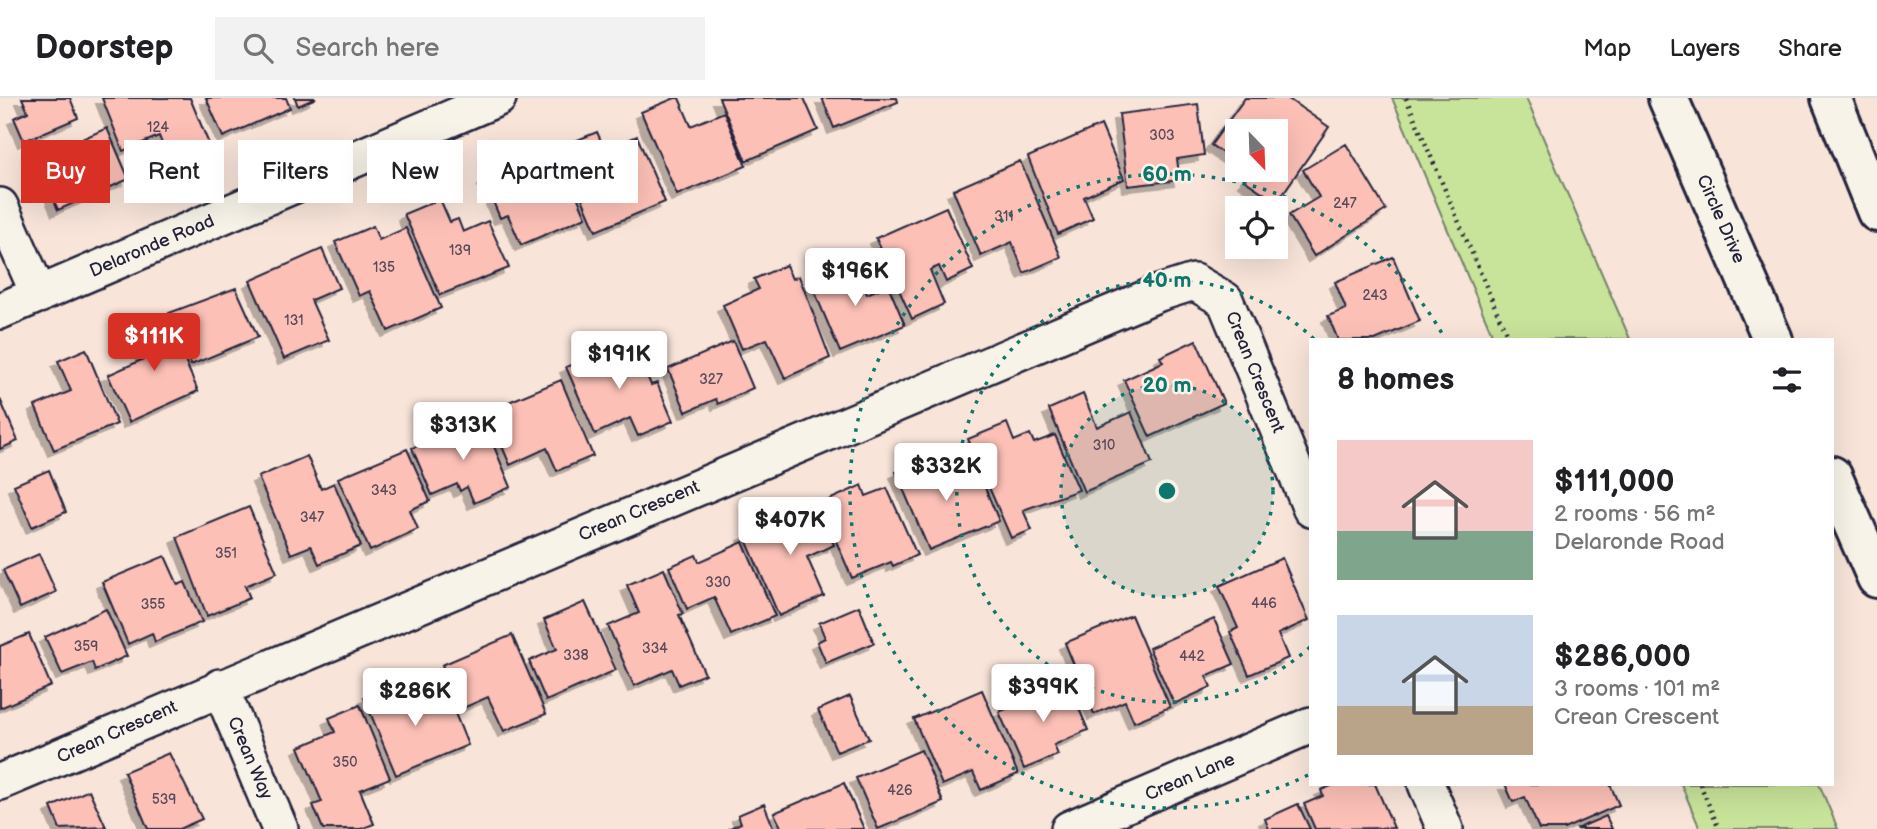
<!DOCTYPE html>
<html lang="en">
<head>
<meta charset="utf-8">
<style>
	body { margin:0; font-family:"Balsamiq Sans",sans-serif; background:#f2f2f2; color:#202124; height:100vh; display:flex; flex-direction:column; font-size:26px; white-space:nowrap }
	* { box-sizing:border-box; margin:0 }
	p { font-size:23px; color:#757577 }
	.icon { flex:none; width:38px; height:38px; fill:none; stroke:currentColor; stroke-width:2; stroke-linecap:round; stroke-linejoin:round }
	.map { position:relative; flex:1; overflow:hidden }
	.details { position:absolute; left:1309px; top:240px; width:525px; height:448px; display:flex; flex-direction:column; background:#fff; border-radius:0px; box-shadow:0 7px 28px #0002 }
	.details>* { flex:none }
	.guide { position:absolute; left:21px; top:42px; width:665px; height:63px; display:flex; gap:14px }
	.needle { width:46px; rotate:157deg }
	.buttons { position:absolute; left:1225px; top:21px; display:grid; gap:14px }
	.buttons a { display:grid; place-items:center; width:63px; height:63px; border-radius:0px; background:#fff; box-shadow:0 7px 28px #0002; font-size:35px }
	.price { position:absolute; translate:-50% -60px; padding:0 16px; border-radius:7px; background:#fff; color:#222; font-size:23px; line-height:46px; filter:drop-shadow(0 2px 4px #0008) }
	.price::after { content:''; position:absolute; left:50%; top:42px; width:21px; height:16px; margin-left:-10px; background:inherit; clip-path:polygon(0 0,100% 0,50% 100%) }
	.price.on { background:#d93025; color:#fff }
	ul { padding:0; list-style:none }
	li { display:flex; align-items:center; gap:21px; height:175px; padding:0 28px }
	li span { display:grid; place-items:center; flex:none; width:196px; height:140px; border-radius:0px; color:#555 }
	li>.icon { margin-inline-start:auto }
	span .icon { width:84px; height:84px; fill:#fffc; stroke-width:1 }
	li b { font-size:30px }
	h2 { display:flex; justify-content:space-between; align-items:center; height:84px; padding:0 28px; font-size:30px }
	.chip { padding:0 24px; border-radius:0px; background:#fff; box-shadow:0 7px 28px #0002; font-size:24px; line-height:63px }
	.chip.on { background:#d93025; color:#fff }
	header { display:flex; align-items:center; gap:42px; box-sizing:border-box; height:98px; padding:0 35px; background:#fff; border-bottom:2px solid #e0e0e0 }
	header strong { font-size:33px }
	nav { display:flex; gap:38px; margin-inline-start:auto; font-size:24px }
	.search { width:490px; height:63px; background:#f2f2f2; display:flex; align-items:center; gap:18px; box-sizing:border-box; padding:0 24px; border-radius:0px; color:#757577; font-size:26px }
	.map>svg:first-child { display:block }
	.green { fill:#c8e39a; stroke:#75826a; stroke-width:2 }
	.building { fill:#fcc0b7; stroke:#22223b; stroke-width:2; filter:url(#shadow) }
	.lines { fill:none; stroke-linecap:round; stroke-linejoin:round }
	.minor-casing { stroke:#22223b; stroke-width:40 }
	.motorway-casing { stroke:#22223b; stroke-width:44 }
	.path { stroke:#22223b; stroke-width:4.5; stroke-dasharray:2 5; stroke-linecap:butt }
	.minor { stroke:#f7f3e8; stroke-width:35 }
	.motorway { stroke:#f7f3e8; stroke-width:38 }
	.ring { fill:none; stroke:#0f766e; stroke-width:3.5; stroke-dasharray:3.5 7 }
	.labels { text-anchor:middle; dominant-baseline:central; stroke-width:5; stroke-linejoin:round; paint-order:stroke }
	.number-label { font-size:14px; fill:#584a5a }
	.street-label { font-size:18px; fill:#22223b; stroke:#f7f3e8 }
	.centre { fill:#0f766e; stroke:#f7f3e8; stroke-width:3.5 }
	.ring-label { font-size:21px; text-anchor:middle; font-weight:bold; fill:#0f766e; stroke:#f7f3e8; stroke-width:5; stroke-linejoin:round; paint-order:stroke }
</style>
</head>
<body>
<header>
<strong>Doorstep</strong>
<div class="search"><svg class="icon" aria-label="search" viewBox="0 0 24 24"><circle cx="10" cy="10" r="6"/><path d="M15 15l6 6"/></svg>Search here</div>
<nav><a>Map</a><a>Layers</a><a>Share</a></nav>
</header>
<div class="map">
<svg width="1877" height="731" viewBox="0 0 1877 731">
	<defs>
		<filter id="shadow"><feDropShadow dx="-6" dy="6" stdDeviation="0" flood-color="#0004"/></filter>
	</defs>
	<rect width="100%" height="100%" fill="#f8e4d9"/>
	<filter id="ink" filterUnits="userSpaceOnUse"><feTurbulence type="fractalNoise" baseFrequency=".0143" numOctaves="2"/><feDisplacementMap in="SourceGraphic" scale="14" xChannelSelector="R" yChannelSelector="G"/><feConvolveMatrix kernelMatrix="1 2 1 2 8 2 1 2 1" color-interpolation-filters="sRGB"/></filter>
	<g filter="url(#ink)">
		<path class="green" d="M1392,0H1526L1630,241H1494Z
			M1681,686H1819L1838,731H1700Z"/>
		<path class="building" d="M22,0H70L78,20L24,43L14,20L28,14Z
			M102,0H190L209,46L169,63L159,38L123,53Z
			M206,0H286L290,10L223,39Z
			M295,0H316L298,8Z
			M675,0H679L691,28L724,14L746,68L677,97L641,14Z
			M719,0H804L818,32L746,63Z
			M822,0H897L898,4L834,30Z
			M1245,0H1287L1329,29L1277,104L1244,82L1251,72H1276V33H1237V65L1211,47Z
			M1198,6L1204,57L1177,61L1180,82L1128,88L1119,16Z
			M1101,27L1124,81L1084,99L1093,120L1058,136L1028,59Z
			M107,30L129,81L58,112L36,61Z
			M597,34L605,52L637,38L665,104L596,133L560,49Z
			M1346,46L1386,112L1314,158L1289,117L1319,99L1303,72Z
			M528,63L533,75L541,72L546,84L567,75L586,119L521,147L508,117L500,120L484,82Z
			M1020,63L1061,159L1024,175L1012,144L981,158L953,92Z
			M440,101L450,124L458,121L463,134L488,123L509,170L440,197L404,116Z
			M946,109L973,171L946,184L939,168L930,172L944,206L912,221L876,140Z
			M373,128L379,142L406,130L441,210L388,233L370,193L359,198L335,144Z
			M322,151L339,190L311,202L329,242L284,261L250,183Z
			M1393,159L1420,223L1375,242H1338L1328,218L1346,211L1335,184Z
			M854,164L867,196L888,187L905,227L840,254L810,183Z
			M786,167L792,181L799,178L830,260L785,280L767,241L742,251L723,207L759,191L754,181Z
			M236,190L258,239L191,267L169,215Z
			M166,218L198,293L129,324L108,277L144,261L132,232Z
			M631,241L651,287L657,285L673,323L638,338L630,320L595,336L566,269Z
			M1196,242L1224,305L1150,339L1124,282L1163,264L1160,259Z
			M733,243L753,290L718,306L716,301L686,314L668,271Z
			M86,251L117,326L54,352L35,308L71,293L58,263Z
			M561,282L593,358L557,373L547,350L510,367L487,313Z
			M1083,296L1097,329L1131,314L1152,365L1084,394L1049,311Z
			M0,301L18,343L0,351Z
			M482,320L511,389L474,405L467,389L460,393L457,386L432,397L412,350Z
			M1007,325L1014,343L1030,336L1034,345L1055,337L1079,392L1023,412L1032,432L1011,440L968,341Z
			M407,351L430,403L410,412L418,431L370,453L338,380Z
			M307,358L321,391L334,385L361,448L319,466L311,448L291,456L258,379Z
			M932,359L944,387L978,373L999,423L929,452L896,374Z
			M49,372L66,414L32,429L14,387Z
			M862,387L866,398L887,390L917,457L893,468L891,464L852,480L820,406Z
			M816,406L834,447L807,459L824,498L779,518L744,437Z
			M249,409L277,475L245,488L250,500L207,518L177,439Z
			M743,444L775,518L731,537L714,499L687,511L669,469L696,457L699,464Z
			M39,456L56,494L20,510L3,472Z
			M165,458L178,487L185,484L202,524L155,544L152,535L128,546L102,484Z
			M1282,460L1309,522L1278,536L1288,560L1249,577L1230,534L1238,530L1219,488Z
			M664,471L683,516L679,517L705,576L679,587L672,571L634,588L608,528L639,515L627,487Z
			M585,504L616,572L546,603L529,563L557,551L544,522Z
			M859,508L874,545L826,565L817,544L825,540L819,525Z
			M106,511L127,558L95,572L92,564L62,576L45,539Z
			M1131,517L1170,609L1134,624L1125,603L1094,616L1065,545Z
			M1214,521L1234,566L1206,578L1211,589L1174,606L1149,550Z
			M29,536L51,588L0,610V548Z
			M512,537L546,616L504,633L488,599L461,611L442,567Z
			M1068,584L1088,632L1054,647L1058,657L1024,671L999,614Z
			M399,585L409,609L446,593L468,647L396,677L364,600Z
			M982,592L1018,676L981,692L973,674L942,687L914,621Z
			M850,598L869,641L837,654L818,612Z
			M360,607L390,680L360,692L374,726L361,731H323L313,707L322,704L299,649L335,634L329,620Z
			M921,652L943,704L878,731L856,680Z
			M169,655L202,721L179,731H148L124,674Z
			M844,685L864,731H782L774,715Z
			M1336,686H1375L1394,730L1315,731L1304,706L1323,698L1321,692Z
			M1505,686H1610L1619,707L1564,731H1539L1525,699L1513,704Z
			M89,692L106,729L60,731L51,709Z
			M764,706L774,731H728L741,725L738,717Z
			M1298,706L1310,731H1269L1265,721Z
			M1606,718L1612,731H1576Z"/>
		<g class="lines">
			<g class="minor-casing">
				<path id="minor" d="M0,108L39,197
					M0,213L498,0
					M220,589L280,731
					M0,684L1159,195L1194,184L1225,202L1311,411
					M1426,686L1445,731
					M1069,731L1311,627"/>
			</g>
			<g class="motorway-casing">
				<path id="motorway" d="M1668,0L1773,242
					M1831,0L1877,114
					M1832,378L1877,480"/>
			</g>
			<path class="path" d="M1406,0L1509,242
				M1700,686L1719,731"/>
			<use href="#minor" class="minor"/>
			<use href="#motorway" class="motorway"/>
		</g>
	</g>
	<circle cx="1167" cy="393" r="106" fill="#0f766e" fill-opacity=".12"/>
	<g class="ring">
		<circle cx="1167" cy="393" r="106"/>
		<path d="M1310 549A211 211 0 1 1 1314 241"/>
		<path d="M1308 677A317 317 0 1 1 1444 239"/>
	</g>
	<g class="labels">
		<g class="number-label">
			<text x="158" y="29">124</text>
			<text x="1162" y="37">303</text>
			<text x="1345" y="105">247</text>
			<text x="1004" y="118">311</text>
			<text x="460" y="152">139</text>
			<text x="384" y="169">135</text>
			<text x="1375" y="197">243</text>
			<text x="294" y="222">131</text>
			<text x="711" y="281">327</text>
			<text x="1104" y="347">310</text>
			<text x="384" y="392">343</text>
			<text x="312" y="419">347</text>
			<text x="226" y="455">351</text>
			<text x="718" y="484">330</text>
			<text x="1264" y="505">446</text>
			<text x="153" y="506">355</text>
			<text x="86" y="548">359</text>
			<text x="655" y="550">334</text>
			<text x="576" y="557">338</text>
			<text x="1192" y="558">442</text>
			<text x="345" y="664">350</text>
			<text x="900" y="692">426</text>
			<text x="164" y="701">539</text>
		</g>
		<g class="street-label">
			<text transform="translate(1721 121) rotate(66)">Circle Drive</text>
			<text transform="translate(152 148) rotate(-23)">Delaronde Road</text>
			<text transform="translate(1255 274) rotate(68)">Crean Crescent</text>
			<text transform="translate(639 413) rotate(-23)">Crean Crescent</text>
			<text transform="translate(117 634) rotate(-24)">Crean Crescent</text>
			<text transform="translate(250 660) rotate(67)">Crean Way</text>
			<text transform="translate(1190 679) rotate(-23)">Crean Lane</text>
		</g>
	</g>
	<circle cx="1167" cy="393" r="10" class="centre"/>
	<g class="ring-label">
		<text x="1167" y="83">60 m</text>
		<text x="1167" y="189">40 m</text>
		<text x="1167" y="294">20 m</text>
	</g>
</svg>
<div class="buttons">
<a><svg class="needle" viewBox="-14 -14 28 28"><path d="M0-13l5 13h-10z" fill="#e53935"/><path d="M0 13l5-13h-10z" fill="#757577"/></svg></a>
<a><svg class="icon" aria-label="locate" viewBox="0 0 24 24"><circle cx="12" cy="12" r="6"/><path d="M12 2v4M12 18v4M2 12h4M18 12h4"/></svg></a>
</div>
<b class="price" style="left:855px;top:210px">$196K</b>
<b class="price on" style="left:154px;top:275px">$111K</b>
<b class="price" style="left:619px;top:293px">$191K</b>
<b class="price" style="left:463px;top:364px">$313K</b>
<b class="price" style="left:946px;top:405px">$332K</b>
<b class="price" style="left:790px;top:459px">$407K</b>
<b class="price" style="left:1043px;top:626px">$399K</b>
<b class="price" style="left:415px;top:630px">$286K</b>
<div class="guide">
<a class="chip on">Buy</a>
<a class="chip">Rent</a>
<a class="chip">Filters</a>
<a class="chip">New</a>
<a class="chip">Apartment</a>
</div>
<section class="details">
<h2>8 homes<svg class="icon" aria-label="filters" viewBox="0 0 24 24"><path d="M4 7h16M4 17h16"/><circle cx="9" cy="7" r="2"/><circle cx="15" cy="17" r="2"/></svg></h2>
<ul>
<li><span style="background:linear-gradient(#f6c9c9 65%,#7fa58c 0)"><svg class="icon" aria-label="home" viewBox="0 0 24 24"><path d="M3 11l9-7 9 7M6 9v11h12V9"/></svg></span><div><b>$111,000</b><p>2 rooms · 56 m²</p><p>Delaronde Road</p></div></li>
<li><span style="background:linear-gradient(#c9d6e8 65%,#b9a48a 0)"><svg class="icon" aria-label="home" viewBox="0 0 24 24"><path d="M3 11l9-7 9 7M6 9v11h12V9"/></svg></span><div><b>$286,000</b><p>3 rooms · 101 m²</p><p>Crean Crescent</p></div></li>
</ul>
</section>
</div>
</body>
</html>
